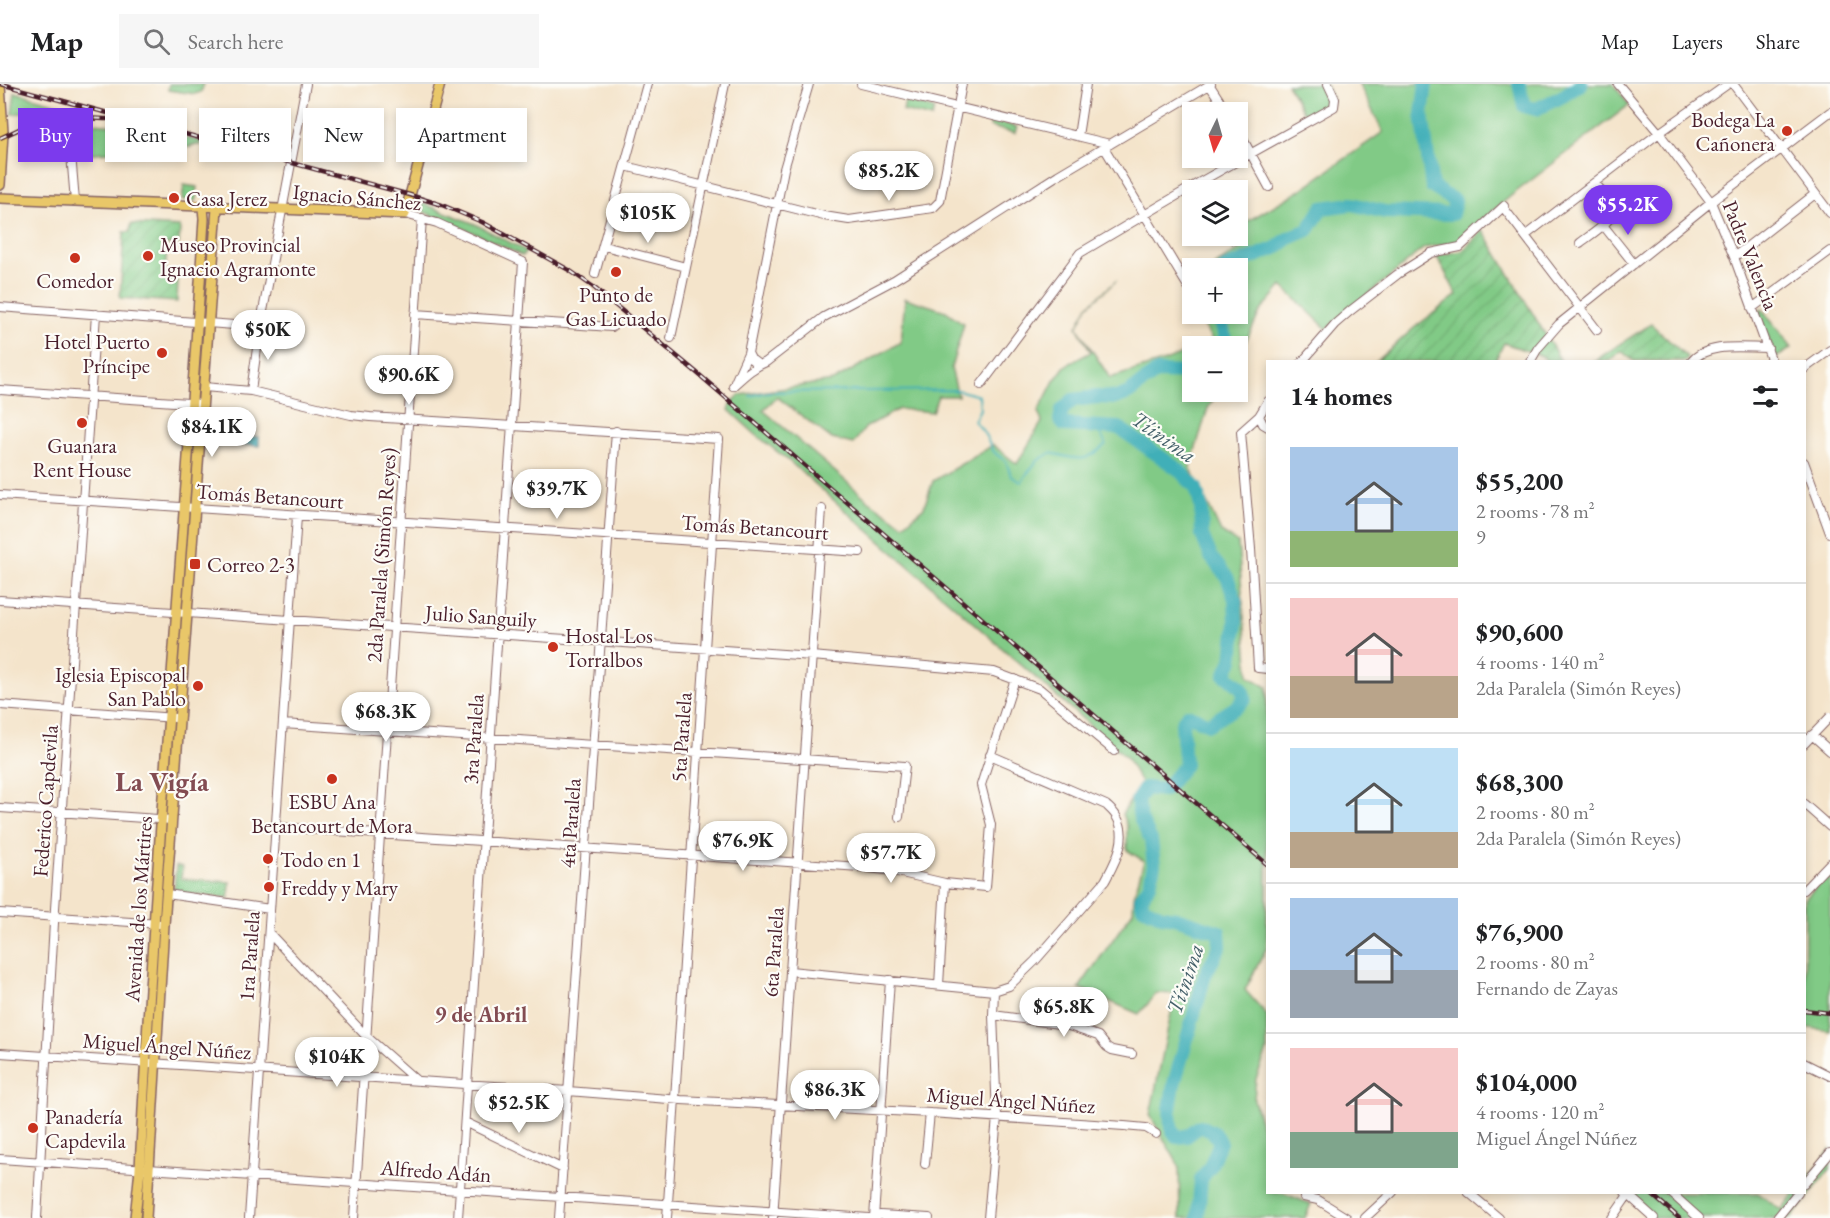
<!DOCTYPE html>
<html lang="en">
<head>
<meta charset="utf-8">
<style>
	body { margin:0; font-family:"EB Garamond",serif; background:#f6f6f6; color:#202124; height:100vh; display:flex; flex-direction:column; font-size:22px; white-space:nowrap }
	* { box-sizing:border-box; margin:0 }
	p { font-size:20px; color:#757577 }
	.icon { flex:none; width:33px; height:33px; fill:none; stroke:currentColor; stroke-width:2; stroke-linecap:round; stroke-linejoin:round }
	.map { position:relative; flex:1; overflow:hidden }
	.drawer { position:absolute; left:1266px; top:276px; width:540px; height:834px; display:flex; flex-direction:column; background:#fff; border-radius:0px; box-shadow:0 3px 9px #0003 }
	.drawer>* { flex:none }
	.top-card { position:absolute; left:18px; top:24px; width:570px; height:54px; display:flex; gap:12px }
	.needle { width:39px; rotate:185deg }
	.buttons { position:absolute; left:1182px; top:18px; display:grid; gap:12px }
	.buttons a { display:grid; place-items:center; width:66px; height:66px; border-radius:0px; background:#fff; box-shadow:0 3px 9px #0003; font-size:30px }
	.price { position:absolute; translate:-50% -51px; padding:0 14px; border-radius:21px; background:#fff; color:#222; font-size:20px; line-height:39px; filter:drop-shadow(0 2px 3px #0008) }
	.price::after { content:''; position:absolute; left:50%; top:36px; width:18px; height:14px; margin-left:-9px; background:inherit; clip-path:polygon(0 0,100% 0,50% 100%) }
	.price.active { background:#7c3aed; color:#fff }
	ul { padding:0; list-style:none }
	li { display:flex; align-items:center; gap:18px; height:150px; padding:0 24px }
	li+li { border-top:2px solid #e0e0e0 }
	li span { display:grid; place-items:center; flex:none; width:168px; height:120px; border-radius:0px; color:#555 }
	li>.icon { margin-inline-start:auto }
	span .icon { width:72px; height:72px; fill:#fffc; stroke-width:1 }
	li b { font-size:26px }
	h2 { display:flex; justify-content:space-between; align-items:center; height:72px; padding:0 24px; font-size:26px }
	.chip { padding:0 21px; border-radius:0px; background:#fff; box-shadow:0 3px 9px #0003; font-size:21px; line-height:54px }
	.chip.active { background:#7c3aed; color:#fff }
	header { display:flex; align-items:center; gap:36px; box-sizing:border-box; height:84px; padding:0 30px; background:#fff; border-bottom:2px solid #e0e0e0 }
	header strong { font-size:28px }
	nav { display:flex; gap:33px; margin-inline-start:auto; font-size:21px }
	.search { width:420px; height:54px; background:#f6f6f6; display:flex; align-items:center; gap:15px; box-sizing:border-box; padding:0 21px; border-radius:0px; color:#757577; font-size:22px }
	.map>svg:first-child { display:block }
	.green { fill:#81ca86; stroke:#667458; stroke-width:1.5 }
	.garden { fill:url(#garden-furrows); stroke:#667458; stroke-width:1.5 }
	.water { fill:#3fafb8; stroke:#446772; stroke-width:1.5 }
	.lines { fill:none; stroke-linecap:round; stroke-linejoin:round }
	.stream { stroke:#3fafb8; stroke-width:2 }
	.river { stroke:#3fafb8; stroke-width:14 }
	.minor-casing { stroke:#866463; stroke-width:10 }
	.major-casing { stroke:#866463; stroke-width:12 }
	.minor { stroke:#fff; stroke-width:8 }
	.major { stroke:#e9c769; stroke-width:9 }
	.rail-casing { stroke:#4a1f2b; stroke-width:4.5 }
	.rail { stroke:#fdfcf7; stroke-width:2; stroke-dasharray:7; stroke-linecap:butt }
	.poi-dot { fill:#c8321e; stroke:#fdfcf7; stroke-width:2 }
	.labels { text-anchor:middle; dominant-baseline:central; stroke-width:4.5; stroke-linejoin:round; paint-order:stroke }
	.poi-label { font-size:21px; fill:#4a1f2b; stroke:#fdfcf7; text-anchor:start }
	.street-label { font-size:21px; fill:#4a1f2b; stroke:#fdfcf7 }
	.water-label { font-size:22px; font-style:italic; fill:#45606a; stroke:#fdfcf7 }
	.neighbourhood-label { font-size:22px; font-weight:bold; fill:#834c52; stroke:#fdfcf7 }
	.district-label { font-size:27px; font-weight:bold; fill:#834c52; stroke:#fdfcf7 }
</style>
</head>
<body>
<header>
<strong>Map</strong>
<div class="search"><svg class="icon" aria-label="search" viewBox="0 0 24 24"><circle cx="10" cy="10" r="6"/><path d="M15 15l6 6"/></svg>Search here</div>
<nav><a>Map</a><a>Layers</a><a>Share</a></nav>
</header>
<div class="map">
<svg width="1830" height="1134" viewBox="0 0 1830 1134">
	<defs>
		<pattern id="garden-furrows" width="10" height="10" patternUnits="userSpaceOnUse" patternTransform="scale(1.5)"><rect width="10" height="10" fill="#81ca86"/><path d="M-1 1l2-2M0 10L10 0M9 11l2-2" fill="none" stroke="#71ad74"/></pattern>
	</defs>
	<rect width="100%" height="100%" fill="#fdfcf7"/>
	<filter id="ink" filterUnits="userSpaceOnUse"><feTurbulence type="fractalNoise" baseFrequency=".0167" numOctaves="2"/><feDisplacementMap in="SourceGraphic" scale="12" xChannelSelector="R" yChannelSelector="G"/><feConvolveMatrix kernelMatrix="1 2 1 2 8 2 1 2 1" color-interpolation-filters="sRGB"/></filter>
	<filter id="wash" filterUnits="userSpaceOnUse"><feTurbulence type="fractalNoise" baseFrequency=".008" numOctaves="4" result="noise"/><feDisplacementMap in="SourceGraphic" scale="24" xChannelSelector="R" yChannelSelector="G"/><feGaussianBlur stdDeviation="1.35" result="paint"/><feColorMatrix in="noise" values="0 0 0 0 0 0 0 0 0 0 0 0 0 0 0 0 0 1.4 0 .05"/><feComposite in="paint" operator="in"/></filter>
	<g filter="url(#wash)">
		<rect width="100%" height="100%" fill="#f4e4cb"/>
		<path class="green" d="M169,0H204L201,8L195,10L168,6Z
			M1287,0H1325L1332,15L1331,20L1305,31Z
			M1359,0H1613L1629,21L1512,111L1456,158L1424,164L1327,245L1282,202L1260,228L1238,274V262H1200L1213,257L1197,230H1238V184H1213L1214,182L1242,164L1246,138L1296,109L1383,48Z
			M15,8L71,24L12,30Z
			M905,17L934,25L932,34L903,27Z
			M991,36L1017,43L1015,49L990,43Z
			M65,37C110,38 156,49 201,57L200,61H191V63L78,70L60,68L59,58L45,57L43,39Z
			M184,101L197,103L196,117L182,116Z
			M422,119L475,140L526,167L523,172L477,150L424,128Z
			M1117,196L1088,222L1077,243L1110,294L1165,277L1192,266V308H1218L1208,324L1190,383L1221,448L1238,459L1249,592L1267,603V863L1245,906L1267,931V967L1256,995L1254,1016L1267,1060L1268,1108L1283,1109L1311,1120L1305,1134H1180L1179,1082L1150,1031L1175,910L1157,909L1139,930L1079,904L1133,827L1134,812L1144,777L1127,766V743L1122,730L1141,699L1126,673L789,377L755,350L729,326L732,318L740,311L833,297L901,258L905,214L946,227L964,240L951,284L958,312H938L932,328L899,325L866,343L853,360L832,355L777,313L763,326L868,416L904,441L924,423L933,397L993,361L1017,380L1042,338L1038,328L1054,297L1065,282L1091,268L1077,243L1088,222Z
			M1762,225L1792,264L1776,274L1758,229Z
			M176,782L182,783L181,795L230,798L229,814L174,808Z
			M1830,787V947L1804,943L1805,815Z
			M1830,1066V1085L1792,1134H1654L1626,1109H1758L1781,1126L1795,1109L1804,1108L1805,1097Z"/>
		<path class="garden" d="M131,140L180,143L179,160H167L165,195L178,196L177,218L120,214L124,148H130Z
			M1483,146L1561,277H1547L1542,272L1504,259L1495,277L1376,278L1414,244L1457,211L1436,171L1462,167Z
			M1651,240L1687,273L1685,277H1634L1621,267L1609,277H1594Z"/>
		<path class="water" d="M238,351L259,353V362L237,360Z"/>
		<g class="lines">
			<path class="stream" d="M750,312L768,308L958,306L979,312L980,325L974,337C977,341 982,344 984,349C993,364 988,366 1006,377L1011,392L1021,398L1036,378L1050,369C1078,375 1084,381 1106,360L1101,351L1092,343"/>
			<path class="river" d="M1519,0L1524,22L1536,25L1563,12L1581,0
				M1225,184L1276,164L1289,154L1308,146L1322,124L1352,120L1385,128L1452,130L1455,117L1432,103L1422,30L1426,0
				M1217,230L1223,245L1226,262
				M1192,289L1157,288L1129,309L1116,314L1097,313L1073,316L1062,326L1060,336L1064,341L1119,344L1178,385L1196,404L1201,422L1202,451L1211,473L1227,493L1235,515L1236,538L1232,576L1225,591L1241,603L1245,614L1238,622L1209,640L1187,631L1182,639L1185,681L1164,706L1145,704L1137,716L1140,734L1151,756L1154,781L1150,800L1141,814L1143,823L1162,832L1176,834L1219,848L1220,862L1205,891L1174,1000L1170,1025L1171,1044L1177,1053L1187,1052L1200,1042L1213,1048L1220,1058L1210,1083L1201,1095L1198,1134"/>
		</g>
	</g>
	<g filter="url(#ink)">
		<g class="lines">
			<g class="minor-casing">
				<path id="minor" d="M861,0L1110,60
					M1209,0L1227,28
					M1618,0L1659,49L1711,118L1734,173L1772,278
					M1733,0L1830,129
					M1238,46L1269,103
					M1078,52L1086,0
					M424,55L516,72
					M1102,60L1190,206
					M71,70L75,117
					M625,82L824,132L849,136L933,124L940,117L962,0
					M1504,122L1503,123L1597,246
					M405,130L437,139L523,178L458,1134
					M1603,141L1634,180
					M1526,151L1659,49L1728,0
					M1231,152L1234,156
					M1580,159C1590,151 1616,136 1614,122L1595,99
					M604,162L686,183
					M1734,173L1815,110
					M595,190L647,0
					M0,223L260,243
					M1752,224L1830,167
					M415,230L612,243
					M671,254L725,0
					M1302,278L1335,240L1350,227L1398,190L1431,169L1460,163L1503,123
					M1530,278L1538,264L1559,240L1711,118L1830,28
					M1691,278C1707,258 1744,264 1768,264
					M759,281L751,275L748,269L784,85L809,0
					M1804,285L1830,266
					M735,298L748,269
					M981,301L1080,169L1200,98L1334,23L1335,15L1328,0
					M733,302C743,293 753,283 766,278L824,233L894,196L1058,91L1211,0
					M204,303L251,307L351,331L370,333L719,355L667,1134
					M0,306L203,320
					M251,307L260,243L306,0
					M1268,317L1259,332L1241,348L1251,465L1258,584L1268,585
					M1259,332L1263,340L1268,343
					M1804,378L1830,449
					M0,411L860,468
					M0,516L812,572L994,588L1040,605L1114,667
					M0,621L175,634
					M283,640L905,682L899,733
					M1812,651L1830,667
					M1804,660L1830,633
					M1804,720L1830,743
					M0,724L172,736
					M276,743L860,783L893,787L945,799L986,803L991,741L981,701L1015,595
					M1804,806L1830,779
					M167,810L270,825
					M0,829L160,840
					M269,849L366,952L417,997
					M790,887L994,907L1009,902L1035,877L1105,797C1115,778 1130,753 1116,732C1114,728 1109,724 1106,721L990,671
					M939,901L945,799
					M993,931L1066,941L1098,952L1107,963L1112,966L1132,970
					M0,969L568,1007L681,1016L930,1029L1124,1042L1146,1044L1156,1050
					M1804,979L1830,992
					M465,1038L563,1085
					M0,1075L869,1134
					M925,1080L930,1029
					M1804,1100L1830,1069
					M1468,1108L1499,1134
					M1625,1108L1654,1134
					M1670,1108L1699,1134
					M1304,1113L1318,1116L1347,1134
					M37,1134L54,839L96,230
					M249,1134L297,432
					M354,1134L422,134
					M559,1134L616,347
					M773,1134L822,425
					M874,1134L890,896
					M875,1134L880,1131L929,1134
					M988,1134L997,1033L993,931L994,907
					M1365,1134L1393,1108
					M1612,1134L1628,1111
					M1777,1134L1798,1108"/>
			</g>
			<g class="major-casing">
				<path id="major" d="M0,101L3,49L0,0
					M0,114L405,130L440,0
					M135,1134L140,1085C155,768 185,452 204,135L203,123
					M146,1134L164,841L217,124"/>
			</g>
			<use href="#minor" class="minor"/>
			<use href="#major" class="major"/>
			<g class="rail-casing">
				<path id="rail" d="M1,0L410,111L442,121L482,138L569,186L592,202L696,288L1268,781
					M0,54C12,49 23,42 36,39C59,32 83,34 107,35
					M1804,926L1830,929
					M1649,1108L1679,1134"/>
			</g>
			<use href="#rail" class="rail"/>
		</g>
	</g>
	<g class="poi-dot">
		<circle cx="1787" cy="47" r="6"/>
		<circle cx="174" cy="114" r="6"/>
		<circle cx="148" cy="172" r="6"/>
		<circle cx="75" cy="174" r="6"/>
		<circle cx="616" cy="188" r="6"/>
		<circle cx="162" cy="269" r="6"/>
		<circle cx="82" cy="339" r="6"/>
		<rect x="189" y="474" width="12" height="12" rx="3"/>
		<circle cx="553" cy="563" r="6"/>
		<circle cx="198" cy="602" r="6"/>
		<circle cx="332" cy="695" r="6"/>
		<circle cx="268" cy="775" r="6"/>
		<circle cx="269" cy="803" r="6"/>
		<circle cx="33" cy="1044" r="6"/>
	</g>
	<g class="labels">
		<g class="poi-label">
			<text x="1775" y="35" text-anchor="end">Bodega La<tspan x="1775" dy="24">Cañonera</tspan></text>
			<text x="186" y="114">Casa Jerez</text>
			<text x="160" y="160">Museo Provincial<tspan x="160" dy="24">Ignacio Agramonte</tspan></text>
			<text x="75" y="196" text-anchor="middle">Comedor</text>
			<text x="616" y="210" text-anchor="middle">Punto de<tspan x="616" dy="24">Gas Licuado</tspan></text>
			<text x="150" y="257" text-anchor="end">Hotel Puerto<tspan x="150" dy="24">Príncipe</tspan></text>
			<text x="82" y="361" text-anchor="middle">Guanara<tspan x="82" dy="24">Rent House</tspan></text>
			<text x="207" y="480">Correo 2-3</text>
			<text x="565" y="551">Hostal Los<tspan x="565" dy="24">Torralbos</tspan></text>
			<text x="186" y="590" text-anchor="end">Iglesia Episcopal<tspan x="186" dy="24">San Pablo</tspan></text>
			<text x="332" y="717" text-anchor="middle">ESBU Ana<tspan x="332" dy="24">Betancourt de Mora</tspan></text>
			<text x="280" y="775">Todo en 1</text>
			<text x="281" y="803">Freddy y Mary</text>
			<text x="45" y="1032">Panadería<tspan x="45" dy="24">Capdevila</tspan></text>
		</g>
		<g class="street-label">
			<text transform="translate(357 113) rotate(5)">Ignacio Sánchez</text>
			<text transform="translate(1751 171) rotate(68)">Padre Valencia</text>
			<text transform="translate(270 412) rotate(4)">Tomás Betancourt</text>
			<text transform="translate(755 443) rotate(4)">Tomás Betancourt</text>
			<text transform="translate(381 471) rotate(-86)">2da Paralela (Simón Reyes)</text>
			<text transform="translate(481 532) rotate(4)">Julio Sanguily</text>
			<text transform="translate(681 653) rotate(-86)">5ta Paralela</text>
			<text transform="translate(473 655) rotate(-86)">3ra Paralela</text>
			<text transform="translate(45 717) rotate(-86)">Federico Capdevila</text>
			<text transform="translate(570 739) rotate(-86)">4ta Paralela</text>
			<text transform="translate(138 825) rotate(-86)">Avenida de los Mártires</text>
			<text transform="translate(773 868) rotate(-86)">6ta Paralela</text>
			<text transform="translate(249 872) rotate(-86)">1ra Paralela</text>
			<text transform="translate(167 962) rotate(4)">Miguel Ángel Núñez</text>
			<text transform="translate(1011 1016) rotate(4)">Miguel Ángel Núñez</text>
			<text transform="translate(436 1087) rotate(4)">Alfredo Adán</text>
		</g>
		<g class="water-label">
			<text transform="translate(1164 353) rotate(35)">Tíinima</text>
			<text transform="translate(1185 895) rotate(-71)">Tíinima</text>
		</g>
		<g class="neighbourhood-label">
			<text x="481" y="930">9 de Abril</text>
		</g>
		<g class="district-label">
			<text x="162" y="697">La Vigía</text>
		</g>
	</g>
</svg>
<div class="buttons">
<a><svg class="needle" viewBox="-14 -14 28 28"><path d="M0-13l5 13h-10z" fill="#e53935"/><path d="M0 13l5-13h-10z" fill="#757577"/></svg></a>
<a><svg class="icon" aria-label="layers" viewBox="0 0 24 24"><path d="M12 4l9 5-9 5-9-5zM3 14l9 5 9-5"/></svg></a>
<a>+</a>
<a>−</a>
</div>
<b class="price" style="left:889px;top:118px">$85.2K</b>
<b class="price active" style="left:1628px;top:152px">$55.2K</b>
<b class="price" style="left:648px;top:160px">$105K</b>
<b class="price" style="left:268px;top:277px">$50K</b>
<b class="price" style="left:409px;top:322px">$90.6K</b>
<b class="price" style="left:212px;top:374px">$84.1K</b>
<b class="price" style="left:557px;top:436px">$39.7K</b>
<b class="price" style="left:386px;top:659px">$68.3K</b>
<b class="price" style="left:743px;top:788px">$76.9K</b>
<b class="price" style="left:891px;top:800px">$57.7K</b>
<b class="price" style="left:1064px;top:954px">$65.8K</b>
<b class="price" style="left:337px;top:1004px">$104K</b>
<b class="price" style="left:835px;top:1037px">$86.3K</b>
<b class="price" style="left:519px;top:1050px">$52.5K</b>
<div class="top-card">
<a class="chip active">Buy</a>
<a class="chip">Rent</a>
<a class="chip">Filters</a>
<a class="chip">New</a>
<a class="chip">Apartment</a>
</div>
<section class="drawer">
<h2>14 homes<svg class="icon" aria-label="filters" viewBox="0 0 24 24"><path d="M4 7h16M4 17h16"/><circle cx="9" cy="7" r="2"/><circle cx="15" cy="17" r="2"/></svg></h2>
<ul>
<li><span style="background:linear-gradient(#a9c7e8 70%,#8fb573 0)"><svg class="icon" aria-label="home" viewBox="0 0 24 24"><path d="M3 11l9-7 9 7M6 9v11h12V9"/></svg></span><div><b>$55,200</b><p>2 rooms · 78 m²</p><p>9</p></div></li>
<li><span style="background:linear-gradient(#f6c9c9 65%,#b9a48a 0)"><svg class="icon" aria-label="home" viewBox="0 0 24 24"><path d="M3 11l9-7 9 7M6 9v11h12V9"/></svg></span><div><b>$90,600</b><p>4 rooms · 140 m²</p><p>2da Paralela (Simón Reyes)</p></div></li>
<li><span style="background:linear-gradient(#bfe0f5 70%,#b9a48a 0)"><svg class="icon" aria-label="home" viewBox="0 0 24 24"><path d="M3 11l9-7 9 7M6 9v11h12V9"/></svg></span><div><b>$68,300</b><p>2 rooms · 80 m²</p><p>2da Paralela (Simón Reyes)</p></div></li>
<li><span style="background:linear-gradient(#a9c7e8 60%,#9aa5b1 0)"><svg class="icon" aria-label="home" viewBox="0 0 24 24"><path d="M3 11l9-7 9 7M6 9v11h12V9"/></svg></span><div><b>$76,900</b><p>2 rooms · 80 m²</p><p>Fernando de Zayas</p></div></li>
<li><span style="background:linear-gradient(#f6c9c9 70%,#7fa58c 0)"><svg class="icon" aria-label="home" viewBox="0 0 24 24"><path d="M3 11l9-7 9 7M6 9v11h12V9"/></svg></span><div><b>$104,000</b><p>4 rooms · 120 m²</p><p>Miguel Ángel Núñez</p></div></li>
</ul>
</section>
</div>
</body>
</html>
